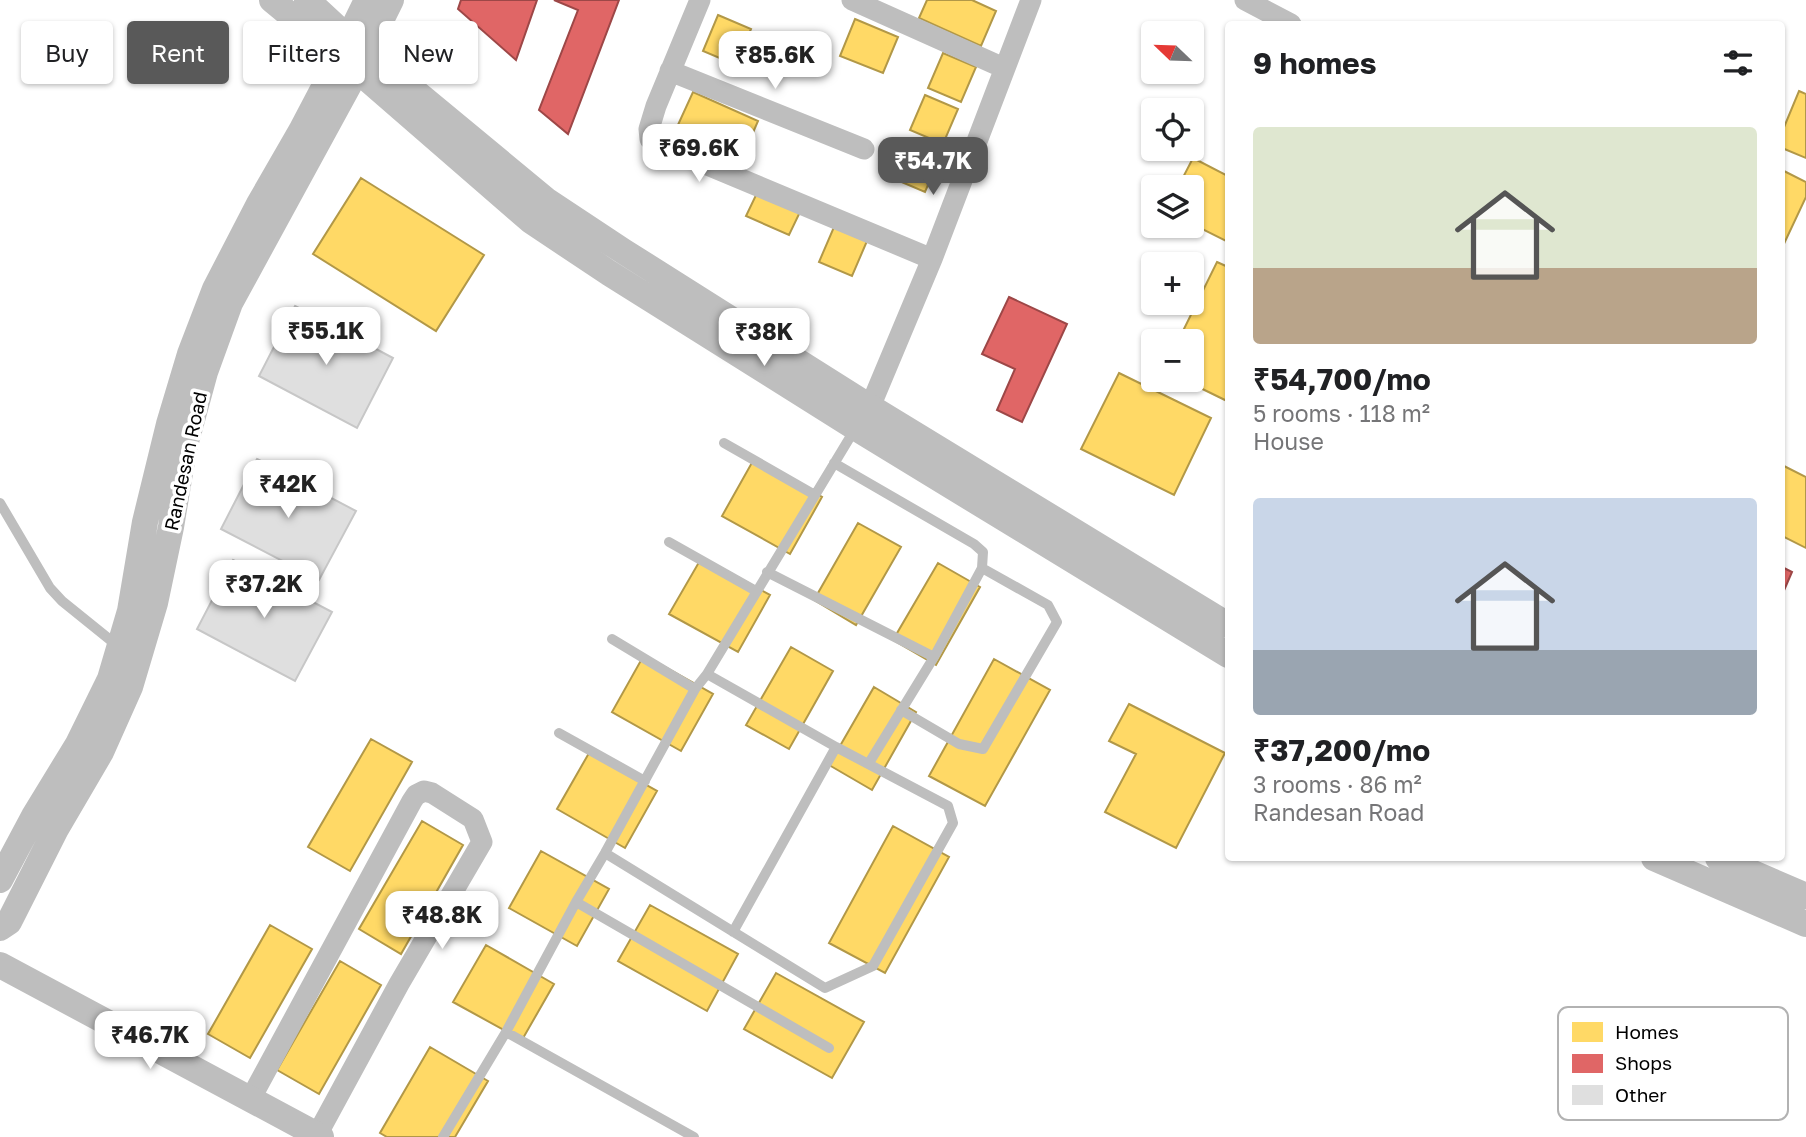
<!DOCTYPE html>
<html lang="en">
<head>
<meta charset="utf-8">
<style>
	body { margin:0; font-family:"Golos Text",sans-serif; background:#f6f6f6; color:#202124; height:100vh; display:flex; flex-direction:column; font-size:26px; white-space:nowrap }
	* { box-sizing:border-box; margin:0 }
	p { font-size:23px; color:#757577 }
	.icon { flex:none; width:38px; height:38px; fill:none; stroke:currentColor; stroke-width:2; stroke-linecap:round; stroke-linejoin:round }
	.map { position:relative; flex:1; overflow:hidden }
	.panel { position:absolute; left:1225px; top:21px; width:560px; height:840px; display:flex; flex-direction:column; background:#fff; border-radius:7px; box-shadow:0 2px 5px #0004 }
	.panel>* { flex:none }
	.banner { position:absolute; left:21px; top:21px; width:665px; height:63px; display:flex; gap:14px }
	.needle { width:46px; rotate:293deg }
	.buttons { position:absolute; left:1141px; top:21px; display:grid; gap:14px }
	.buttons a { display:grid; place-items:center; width:63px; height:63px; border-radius:7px; background:#fff; box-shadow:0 2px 5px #0004; font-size:35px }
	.price { position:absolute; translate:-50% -60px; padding:0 16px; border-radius:14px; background:#fff; color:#222; font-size:23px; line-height:46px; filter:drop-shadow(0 2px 4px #0008) }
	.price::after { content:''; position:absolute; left:50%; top:42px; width:21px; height:16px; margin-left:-10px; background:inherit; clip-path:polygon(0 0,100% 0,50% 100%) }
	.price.current { background:#595959; color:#fff }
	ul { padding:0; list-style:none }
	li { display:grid; align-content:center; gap:14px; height:371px; padding:0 28px }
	li span { display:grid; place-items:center; height:217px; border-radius:7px; color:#555 }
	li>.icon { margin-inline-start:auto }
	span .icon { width:126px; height:126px; fill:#fffc; stroke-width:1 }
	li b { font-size:30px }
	h2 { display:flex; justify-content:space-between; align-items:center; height:84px; padding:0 28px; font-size:30px }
	.chip { padding:0 24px; border-radius:7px; background:#fff; box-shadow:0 2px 5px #0004; font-size:24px; line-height:63px }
	.chip.current { background:#595959; color:#fff }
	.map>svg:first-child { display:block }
	.homes { fill:#ffd966; stroke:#b29847; stroke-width:2 }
	.shops { fill:#e06666; stroke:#9d4747; stroke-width:2 }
	.building { fill:#dfdfdf; stroke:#c7c7c7; stroke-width:2 }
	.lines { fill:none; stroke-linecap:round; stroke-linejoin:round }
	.service { stroke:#bebebe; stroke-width:10 }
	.minor { stroke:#bebebe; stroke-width:21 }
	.tertiary { stroke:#bebebe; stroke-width:26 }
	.labels { text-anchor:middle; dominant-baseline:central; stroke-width:7; stroke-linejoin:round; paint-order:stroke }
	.street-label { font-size:19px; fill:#000; stroke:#fff }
	.key { fill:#fff; stroke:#b2b2b2; stroke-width:2 }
	.key-label { font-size:19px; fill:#000 }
</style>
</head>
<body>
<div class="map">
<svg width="1806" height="1137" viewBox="0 0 1806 1137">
	<rect width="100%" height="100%" fill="#fff"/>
	<path class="homes" d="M927,0H972L996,11L981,46L919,18Z
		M718,15L751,29L736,65L703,51Z
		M855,19L898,37L883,73L840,56Z
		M943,53L976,67L961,102L928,88Z
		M1799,91L1806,94V158L1782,148V132Z
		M693,92L758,121L743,156L677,127Z
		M925,95L958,109L943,144L910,130Z
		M907,143L940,157L925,192L892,178Z
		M1193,158L1228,176V242L1192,224V187H1178Z
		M1782,170L1806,182V197L1782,248Z
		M361,178L484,255L436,331L313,254Z
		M757,193L800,212L789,235L746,216Z
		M834,227L867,241L852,276L819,262Z
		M1217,262L1228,267V398L1227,401L1184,380H1192V341H1178Z
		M1119,373L1211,418L1174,495L1081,449Z
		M754,459L822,497L790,554L722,516Z
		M1782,465L1806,477V548L1782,536Z
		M858,523L901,547L856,625L814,600Z
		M702,557L770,595L738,652L669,614Z
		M938,563L980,587L936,665L893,640Z
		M791,647L833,671L789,749L746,725Z
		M644,655L713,694L681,751L612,712Z
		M994,659L1050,690L985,806L929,776Z
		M874,687L916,712L872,790L829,765Z
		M1129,704L1225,753L1176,848L1105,812L1136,754L1109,741Z
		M371,739L412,762L350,871L308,847Z
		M589,753L657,791L625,848L557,809Z
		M422,821L463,845L401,954L359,929Z
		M893,826L949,857L885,973L829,943Z
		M541,851L609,889L577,946L509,908Z
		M650,905L738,954L707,1011L618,961Z
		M270,925L312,949L250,1058L208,1034Z
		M486,945L554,984L522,1040L453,1002Z
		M340,961L381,985L319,1094L277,1070Z
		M776,973L864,1022L832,1078L744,1029Z
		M430,1047L488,1081L455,1137H387L380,1133Z"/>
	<path class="shops" d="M461,0H537L516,60L458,9Z
		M554,0H619L568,134L539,110L578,10Z
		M1009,297L1067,324L1022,422L997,410L1015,369L982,354Z
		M1782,567L1792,572L1782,595Z"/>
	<path class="building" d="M295,306L393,358L357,428L259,376Z
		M257,459L356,511L319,580L221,529Z
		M233,560L332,612L295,681L197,629Z"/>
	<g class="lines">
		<path class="service" d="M724,443L815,495
			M834,463L974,544L983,552L982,568L934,657L869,763
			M0,503L50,588L62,601L119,647
			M669,542L756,591
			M767,572L934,657
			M612,639L695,689
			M901,710L959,744L983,749L1057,622L1048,605L982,568
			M559,733L645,781
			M605,853L825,988L873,966L953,823L948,806L836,747L707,674
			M576,902L829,1048
			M733,932L836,747
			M506,1032L694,1137
			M443,1137L506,1032L576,902L605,853L695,689L707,674L855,429"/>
		<path class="minor" d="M700,0L656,106L649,129L650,139L662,146L932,259
			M852,0L1004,68
			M1245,0L1291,24
			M670,71L864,149
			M870,407L932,259L1031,0
			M251,1098L412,801L416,795L424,791L432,793L473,819L482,842L399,984L317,1135"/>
		<path class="tertiary" d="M272,0L357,70L531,221L609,273L856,428L1228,655
			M307,0L348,38L366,51L546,200L623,251L870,407L1228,625
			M1654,858L1806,924
			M1718,858L1806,896
			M0,880L34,816L78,744L110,679L130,611L145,522L169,424L190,354L215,289L259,204L301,131L332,72L367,0
			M0,928L9,922L56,829L101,752L130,687L155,603L171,527L184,449L205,372L230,303L350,83L391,0
			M0,965L321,1137"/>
	</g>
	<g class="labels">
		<g class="street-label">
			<text transform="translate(185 461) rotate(-78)">Randesan Road</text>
		</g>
	</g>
	<rect x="1558" y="1007" width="230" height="113" rx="10" class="key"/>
	<rect x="1572" y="1022" width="31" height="20" fill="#ffd966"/>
	<rect x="1572" y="1054" width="31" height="19" fill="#e06666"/>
	<rect x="1572" y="1085" width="31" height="20" fill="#dfdfdf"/>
	<g class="key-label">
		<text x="1615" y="1039">Homes</text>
		<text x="1615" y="1070">Shops</text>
		<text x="1615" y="1102">Other</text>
	</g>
</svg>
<div class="buttons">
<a><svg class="needle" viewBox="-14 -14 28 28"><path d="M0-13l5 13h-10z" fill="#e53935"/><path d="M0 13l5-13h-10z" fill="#757577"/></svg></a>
<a><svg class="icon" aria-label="locate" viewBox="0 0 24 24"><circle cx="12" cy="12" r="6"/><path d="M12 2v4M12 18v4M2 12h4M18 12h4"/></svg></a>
<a><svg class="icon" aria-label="layers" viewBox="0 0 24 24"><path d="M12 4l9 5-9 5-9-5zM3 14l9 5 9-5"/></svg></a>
<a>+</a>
<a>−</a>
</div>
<b class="price" style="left:775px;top:91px">₹85.6K</b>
<b class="price" style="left:699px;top:184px">₹69.6K</b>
<b class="price current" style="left:933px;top:197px">₹54.7K</b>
<b class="price" style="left:326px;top:367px">₹55.1K</b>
<b class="price" style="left:764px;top:368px">₹38K</b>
<b class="price" style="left:288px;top:520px">₹42K</b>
<b class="price" style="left:264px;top:620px">₹37.2K</b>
<b class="price" style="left:442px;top:951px">₹48.8K</b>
<b class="price" style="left:150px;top:1071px">₹46.7K</b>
<div class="banner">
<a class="chip">Buy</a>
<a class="chip current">Rent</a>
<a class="chip">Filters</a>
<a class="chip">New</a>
</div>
<section class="panel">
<h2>9 homes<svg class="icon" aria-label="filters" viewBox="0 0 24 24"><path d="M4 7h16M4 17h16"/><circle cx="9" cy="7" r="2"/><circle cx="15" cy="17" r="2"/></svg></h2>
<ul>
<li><span style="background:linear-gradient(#dfe7d0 65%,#b9a48a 0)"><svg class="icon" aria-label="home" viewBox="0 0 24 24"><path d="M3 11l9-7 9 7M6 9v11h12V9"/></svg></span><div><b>₹54,700/mo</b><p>5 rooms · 118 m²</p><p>House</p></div></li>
<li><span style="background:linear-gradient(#c9d6e8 70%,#9aa5b1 0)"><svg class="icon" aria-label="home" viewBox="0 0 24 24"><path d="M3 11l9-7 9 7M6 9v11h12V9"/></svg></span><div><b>₹37,200/mo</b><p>3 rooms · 86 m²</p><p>Randesan Road</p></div></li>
</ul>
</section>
</div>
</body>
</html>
